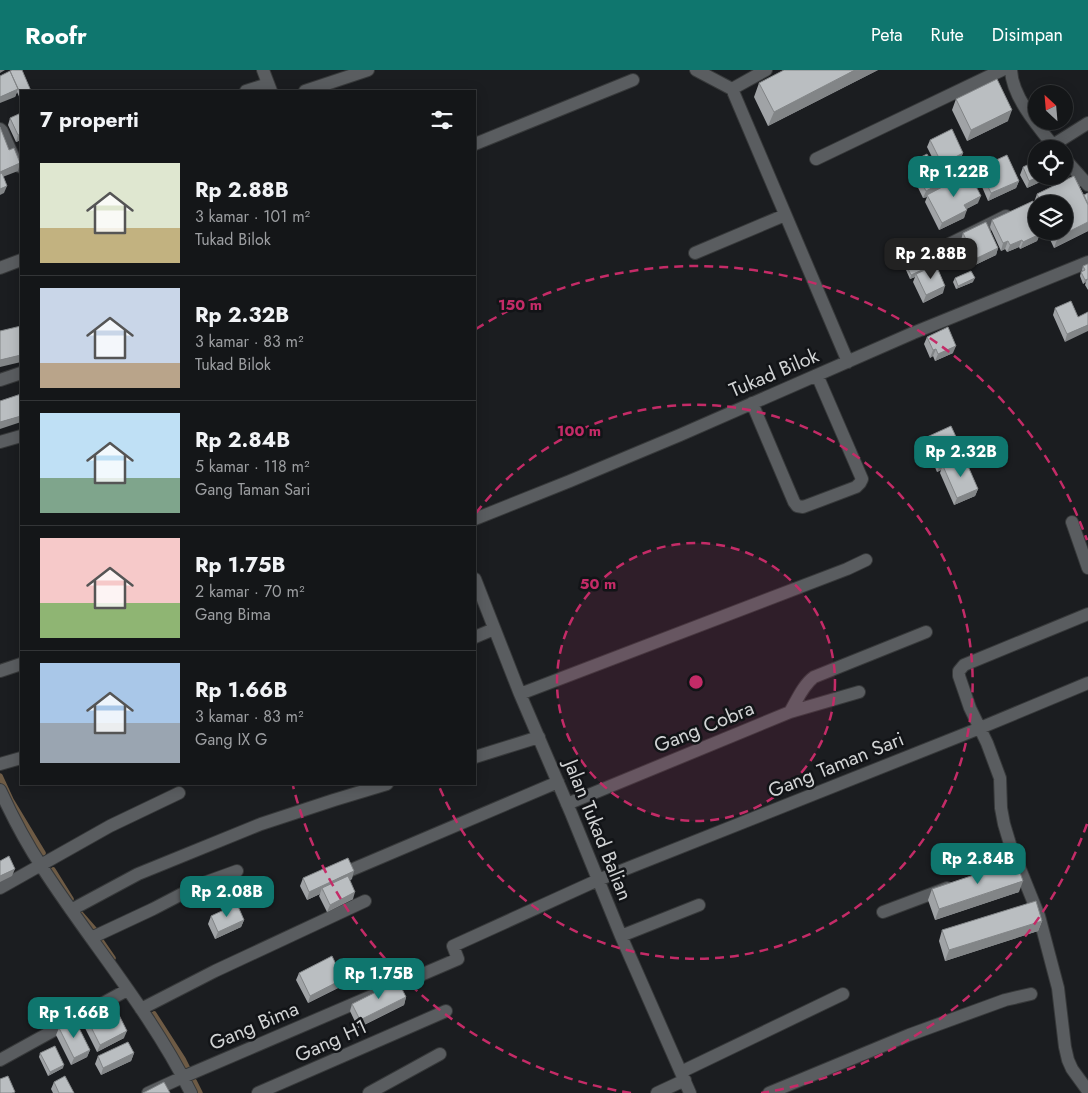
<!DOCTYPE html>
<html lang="id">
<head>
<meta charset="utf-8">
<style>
	body { margin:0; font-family:Jost,sans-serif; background:#1d1f21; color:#f1f3f6; height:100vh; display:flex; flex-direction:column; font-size:19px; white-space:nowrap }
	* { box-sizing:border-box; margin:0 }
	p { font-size:16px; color:#9d9fa2 }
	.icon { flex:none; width:28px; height:28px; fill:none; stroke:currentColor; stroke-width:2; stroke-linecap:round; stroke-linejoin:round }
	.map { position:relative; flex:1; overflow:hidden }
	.drawer { position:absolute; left:20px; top:20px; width:456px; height:695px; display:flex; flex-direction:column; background:#141618; border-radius:0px; box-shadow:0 2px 12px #0003,0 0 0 1px #333537 }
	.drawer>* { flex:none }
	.needle { width:32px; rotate:334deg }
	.buttons { position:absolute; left:1028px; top:15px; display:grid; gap:10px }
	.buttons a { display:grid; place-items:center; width:45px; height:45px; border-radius:50%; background:#141618; box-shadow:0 2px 12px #0003,0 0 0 1px #333537; font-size:25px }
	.price { position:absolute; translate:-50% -42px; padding:0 11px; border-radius:10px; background:#0f766e; color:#fff; font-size:16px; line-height:32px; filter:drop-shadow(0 1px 2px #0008) }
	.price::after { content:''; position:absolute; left:50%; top:30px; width:15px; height:11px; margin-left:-8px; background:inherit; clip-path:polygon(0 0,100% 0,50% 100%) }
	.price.active { background:#222; color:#fff }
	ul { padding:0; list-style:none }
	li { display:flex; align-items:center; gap:15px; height:125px; padding:0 20px }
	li+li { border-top:1px solid #333537 }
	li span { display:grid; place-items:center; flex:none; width:140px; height:100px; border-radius:0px; color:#555 }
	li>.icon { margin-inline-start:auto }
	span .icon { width:60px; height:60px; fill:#fffc; stroke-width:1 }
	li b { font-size:21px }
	h2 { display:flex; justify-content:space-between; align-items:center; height:60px; padding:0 20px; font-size:21px }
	header { display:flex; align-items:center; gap:30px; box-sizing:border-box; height:70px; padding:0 25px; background:#0f766e; color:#fff }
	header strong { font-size:24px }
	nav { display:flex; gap:28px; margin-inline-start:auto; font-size:18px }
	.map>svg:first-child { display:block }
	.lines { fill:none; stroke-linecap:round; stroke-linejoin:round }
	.stream { stroke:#6e5b45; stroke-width:5.5 }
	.minor-casing { stroke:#37393a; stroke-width:14 }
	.minor { stroke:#5a5d60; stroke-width:12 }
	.wall { fill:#a0a3a6 }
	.shaded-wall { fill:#828587 }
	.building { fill:#babec1; stroke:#828587 }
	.ring { fill:none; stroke:#c42b67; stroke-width:2.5; stroke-dasharray:9 6 }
	.labels { text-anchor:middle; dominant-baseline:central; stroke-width:5; stroke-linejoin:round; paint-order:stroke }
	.street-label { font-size:20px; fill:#d1d3d4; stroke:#121417 }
	.centre { fill:#c42b67; stroke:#121417; stroke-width:2.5 }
	.ring-label { font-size:15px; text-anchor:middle; font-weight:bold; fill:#c42b67; stroke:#121417; stroke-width:5; stroke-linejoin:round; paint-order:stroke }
</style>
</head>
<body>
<header>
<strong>Roofr</strong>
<nav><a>Peta</a><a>Rute</a><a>Disimpan</a></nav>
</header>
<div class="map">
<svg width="1088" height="1023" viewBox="0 0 1088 1023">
	<rect width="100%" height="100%" fill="#1b1d20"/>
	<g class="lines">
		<path class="stream" d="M0,706L11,730L43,783
			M53,800L71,829
			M81,844L95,860
			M102,872L113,888
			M154,944L183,989L188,999
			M194,1011L200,1023"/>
		<g class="minor-casing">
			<path id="minor" d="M263,0L271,21
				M696,0L732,19L848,292
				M1011,0C1012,27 1039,58 1056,79
				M732,19L766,0
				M246,21L268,14
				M305,21L368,0
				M0,59L2,61L17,95L21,97
				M475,74L633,10
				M1053,75L1088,53
				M1064,88L1088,115
				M816,89L1002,0
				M1062,118L1081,109
				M695,183L785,145
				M909,194L1006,146
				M0,198L21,190
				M0,310L21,303
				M752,333L794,432L797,436L803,437L856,417L860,413L862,409L817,305
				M0,372L21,366
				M475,449L570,411L680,365L913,263L1088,192
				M1072,452L1088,498
				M475,509L520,624L571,743L621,866L690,1023
				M1088,544L964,595L959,601V606L970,638L987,673L1000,708L1001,738L1004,754L1010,774L1039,846L1058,918L1065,977L1068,990L1072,999L1088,1021
				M475,567L494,559
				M0,601L21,594
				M520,624L847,499L866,490
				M790,642C797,630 803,615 814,607L926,562
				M475,687L539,667
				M0,694L21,688
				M0,720C12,746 26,773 42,797C91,873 151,942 191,1023
				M567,734L790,642L859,622
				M351,800L558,712
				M0,818L110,756L179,723
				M71,840L138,804L261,754L334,730L387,714
				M883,842L947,818
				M621,866L699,835
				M91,868L153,839L201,814L237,801
				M141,939L215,901L365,831
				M0,990L127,920
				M681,1002L843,924
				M148,1023L183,1007L458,889L453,876L598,810L980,658L1088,613
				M258,1023L446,941
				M369,1023L440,984
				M657,1023L685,1010
				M769,1023L909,965L1005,930L1031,924"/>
		</g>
		<use href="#minor" class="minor"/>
	</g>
	<path class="wall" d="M878,0L768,56L754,27L759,13Z
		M10,1L21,21V31L17,22L15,27Z
		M956,29L1008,51L967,71L952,40Z
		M10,48L21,70L16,72L8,55Z
		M930,70L963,83L960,90L944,99L949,109L947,114L978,133L966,139L964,148L939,160L925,132L927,127L923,128L909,99L911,92L935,98L937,97L927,77Z
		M1023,97L1051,107L1027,118L1020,105Z
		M979,98L1019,111L1016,118L988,131L977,105Z
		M1074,106L1084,125L1088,123V161L1054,178L1046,161H1064V134H1036V161H1042L1039,163L1040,164L1037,171L1020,179L1019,177L1007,182L1005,179L1001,181L990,157L992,150L1033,131L1034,132L1037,124Z
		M963,163L998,178L996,185L973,196L961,170Z
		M1088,194V220L1085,215L1086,212L1083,214L1080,206L1081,202H1083L1082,200L1083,196Z
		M907,197L943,223L923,233L913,212L915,207L910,209L906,200Z
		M955,208L973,212L956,219L953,212Z
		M1055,238L1078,247L1065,272L1053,245Z
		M927,267L953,283L935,291L933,286L930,288L924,274Z
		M927,367L964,384L962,388L978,419L975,426L954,435L940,403L941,400L937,402L925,374Z
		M303,808L352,809L350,810L353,829L327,842L319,826L320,824L307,830L300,816Z
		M932,819L1019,822L935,850L928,830Z
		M211,846L244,850L241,857L215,869L208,854Z
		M1042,851L1038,861L945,891L939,871L942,860Z
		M299,903L343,909L340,917L308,933L296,910Z
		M406,927L404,935L358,958L350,941L352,934Z
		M85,945L124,968L97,982L82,952Z
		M59,958L90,980L87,987L71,995L56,965Z
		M40,983L63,998L48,1006L39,987Z
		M134,983L131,991L101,1005L95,994L98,986Z
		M54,1012L74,1023H53L51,1019Z"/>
	<path class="shaded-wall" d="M0,0H5L0,3Z
		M855,0H878L768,56L774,42Z
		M18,19L15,27L0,33V27Z
		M1012,40L1008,51L967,71L971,60Z
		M21,64V70L16,72L18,65Z
		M963,83L960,90L939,101L942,94Z
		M20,93L18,101L0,108V102Z
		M1040,106H1051V107L1027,118L1029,111Z
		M949,109L946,117L927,125V127L923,128L926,121Z
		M1019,111L1016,118L988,131L991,123Z
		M7,116L4,123L0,125V119Z
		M981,126L978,133L961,142L964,135Z
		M967,140L964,148L939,160L942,153Z
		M1088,152V161L1054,178L1058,167Z
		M1040,164L1037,171L1020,179L1023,172Z
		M1022,170L1019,177L1007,182L1010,175Z
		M1008,171L1005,179L1001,181L1003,173Z
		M998,178L996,185L973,196L975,189Z
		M933,195L932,199L916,204L915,207L910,209L911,205Z
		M975,208L973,212L956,219L958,216Z
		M1088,209L1086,212L1083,214L1085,210Z
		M945,216L943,223L923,233L926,225Z
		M1088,255V261L1065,272L1067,264Z
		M956,276L953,283L935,291L938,284Z
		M936,279L933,286L930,288L933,280Z
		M21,285V292L0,297V290Z
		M21,346V352L0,359V352Z
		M964,384L961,392L943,396L941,400L937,402L940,395Z
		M978,419L975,426L954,435L957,428Z
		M15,799L12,806L0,812V806Z
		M354,801L352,809L323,822L322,818L320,824L307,830L309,822Z
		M1023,811L1019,822L935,850L939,839Z
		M355,822L353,829L327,842L330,835Z
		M244,850L241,857L215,869L218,862Z
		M1042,851L1038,861L945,891L949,880Z
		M343,909L340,917L308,933L310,926Z
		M406,927L404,935L358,958L360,950Z
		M127,961L124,968L97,982L100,975Z
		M90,980L87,987L71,995L74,988Z
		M134,983L131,991L101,1005L103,998Z
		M64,995L63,998L48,1006L50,1002Z"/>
	<path class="building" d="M12,0H22L31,21H21V25L10,1Z
		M784,0H855L774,42L759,13Z
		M10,1L18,19L0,27V6Z
		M997,9L1012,40L971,60L956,29Z
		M21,43V64L18,65L10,48Z
		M0,57L9,80L14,78L20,93L0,102Z
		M952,59L963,83L942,94L930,70Z
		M927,84L935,98L942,95L949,109L926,121L911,92Z
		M1007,85L1019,111L991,123L979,98Z
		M1036,91V106H1040L1029,111L1023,97Z
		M2,103L7,116L0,119V104Z
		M969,103L981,126L964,135L967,140L942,153L927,125Z
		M1074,106L1088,135V152L1058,167L1055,161H1064V134H1042L1037,124Z
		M1088,123V134L1084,125Z
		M1033,131L1036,137V161H1039L1040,164L1023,172L1022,170L1010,175L1008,171L1003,173L992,150Z
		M986,152L998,178L975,189L963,163Z
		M929,187L933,195L911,205L907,197Z
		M1088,194V209L1085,210L1081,202L1085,200L1083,196Z
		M936,195L945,216L926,225L916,204Z
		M971,201L975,208L958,216L955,208Z
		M1071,231L1078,247L1088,242V255L1067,264L1055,238Z
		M21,256V285L0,290V261Z
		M948,257L956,276L938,284L936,279L933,280L927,267Z
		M21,324V346L0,352V331Z
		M951,356L964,384L940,395L927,367Z
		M964,387L978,419L957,428L943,396Z
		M9,786L15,799L0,806V791Z
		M348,788L354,801L309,822L303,808Z
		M1016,791L1023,811L939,839L932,819Z
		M348,806L355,822L330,835L322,818Z
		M1036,831L1042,851L949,880L942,860Z
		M237,834L244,850L218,862L211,846Z
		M332,886L343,909L310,926L299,903Z
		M398,911L406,927L360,950L352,934Z
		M112,931L127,961L100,975L85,945Z
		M75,950L90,980L74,988L59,958Z
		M128,972L134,983L103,998L98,986Z
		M55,976L64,995L50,1002L40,983Z
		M8,1006L15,1022L12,1023H0V1009Z
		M65,1006L74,1023H59L54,1012Z
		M164,1012L170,1023H143Z"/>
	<circle cx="696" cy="612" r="139" fill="#c42b67" fill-opacity=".12"/>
	<g class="ring">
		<circle cx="696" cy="612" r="139"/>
		<path d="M476 443A277 277 0 1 1 439 716"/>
		<path d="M1087 754A416 416 0 0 1 761 1023M631 1023A416 416 0 0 1 293 716M476 259A416 416 0 0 1 1087 470"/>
	</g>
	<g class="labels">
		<g class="street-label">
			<text transform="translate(774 303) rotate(-23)">Tukad Bilok</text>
			<text transform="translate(704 657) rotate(-22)">Gang Cobra</text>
			<text transform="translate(836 695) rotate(-22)">Gang Taman Sari</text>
			<text transform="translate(598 760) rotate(68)">Jalan Tukad Balian</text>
			<text transform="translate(254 956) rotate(-23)">Gang Bima</text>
			<text transform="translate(331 971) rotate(-24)">Gang H1</text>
		</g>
	</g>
	<circle cx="696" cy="612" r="8" class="centre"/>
	<g class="ring-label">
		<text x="520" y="240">150 m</text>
		<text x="579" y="366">100 m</text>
		<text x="598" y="519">50 m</text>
	</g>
</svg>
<div class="buttons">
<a><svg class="needle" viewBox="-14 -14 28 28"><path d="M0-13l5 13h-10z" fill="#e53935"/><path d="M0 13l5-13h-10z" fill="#9d9fa2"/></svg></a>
<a><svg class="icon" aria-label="locate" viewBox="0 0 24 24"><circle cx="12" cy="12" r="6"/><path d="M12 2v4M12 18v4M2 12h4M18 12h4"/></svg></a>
<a><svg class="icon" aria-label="layers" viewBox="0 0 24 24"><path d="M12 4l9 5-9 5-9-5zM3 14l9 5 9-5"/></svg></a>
</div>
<b class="price" style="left:954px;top:128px">Rp 1.22B</b>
<b class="price active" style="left:931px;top:210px">Rp 2.88B</b>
<b class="price" style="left:961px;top:408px">Rp 2.32B</b>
<b class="price" style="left:978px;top:815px">Rp 2.84B</b>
<b class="price" style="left:227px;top:848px">Rp 2.08B</b>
<b class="price" style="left:379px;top:930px">Rp 1.75B</b>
<b class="price" style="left:74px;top:969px">Rp 1.66B</b>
<section class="drawer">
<h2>7 properti<svg class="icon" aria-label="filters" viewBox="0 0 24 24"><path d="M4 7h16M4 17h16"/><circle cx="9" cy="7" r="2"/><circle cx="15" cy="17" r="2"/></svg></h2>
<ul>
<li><span style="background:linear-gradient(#dfe7d0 65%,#c2b280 0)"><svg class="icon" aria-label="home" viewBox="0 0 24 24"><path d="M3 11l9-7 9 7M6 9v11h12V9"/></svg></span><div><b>Rp 2.88B</b><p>3 kamar · 101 m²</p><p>Tukad Bilok</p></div></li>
<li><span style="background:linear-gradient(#c9d6e8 75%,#b9a48a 0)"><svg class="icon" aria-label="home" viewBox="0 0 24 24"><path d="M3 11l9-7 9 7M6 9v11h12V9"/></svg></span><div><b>Rp 2.32B</b><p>3 kamar · 83 m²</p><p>Tukad Bilok</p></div></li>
<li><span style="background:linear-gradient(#bfe0f5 65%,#7fa58c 0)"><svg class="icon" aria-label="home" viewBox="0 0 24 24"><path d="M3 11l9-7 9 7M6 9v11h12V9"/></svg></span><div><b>Rp 2.84B</b><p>5 kamar · 118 m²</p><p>Gang Taman Sari</p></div></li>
<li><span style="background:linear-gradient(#f6c9c9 65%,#8fb573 0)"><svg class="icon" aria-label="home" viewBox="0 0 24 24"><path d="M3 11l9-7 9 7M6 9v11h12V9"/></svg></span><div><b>Rp 1.75B</b><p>2 kamar · 70 m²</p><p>Gang Bima</p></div></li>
<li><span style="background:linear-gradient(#a9c7e8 60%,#9aa5b1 0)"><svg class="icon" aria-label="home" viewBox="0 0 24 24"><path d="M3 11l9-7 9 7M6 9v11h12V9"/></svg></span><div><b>Rp 1.66B</b><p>3 kamar · 83 m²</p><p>Gang IX G</p></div></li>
</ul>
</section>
</div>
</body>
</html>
